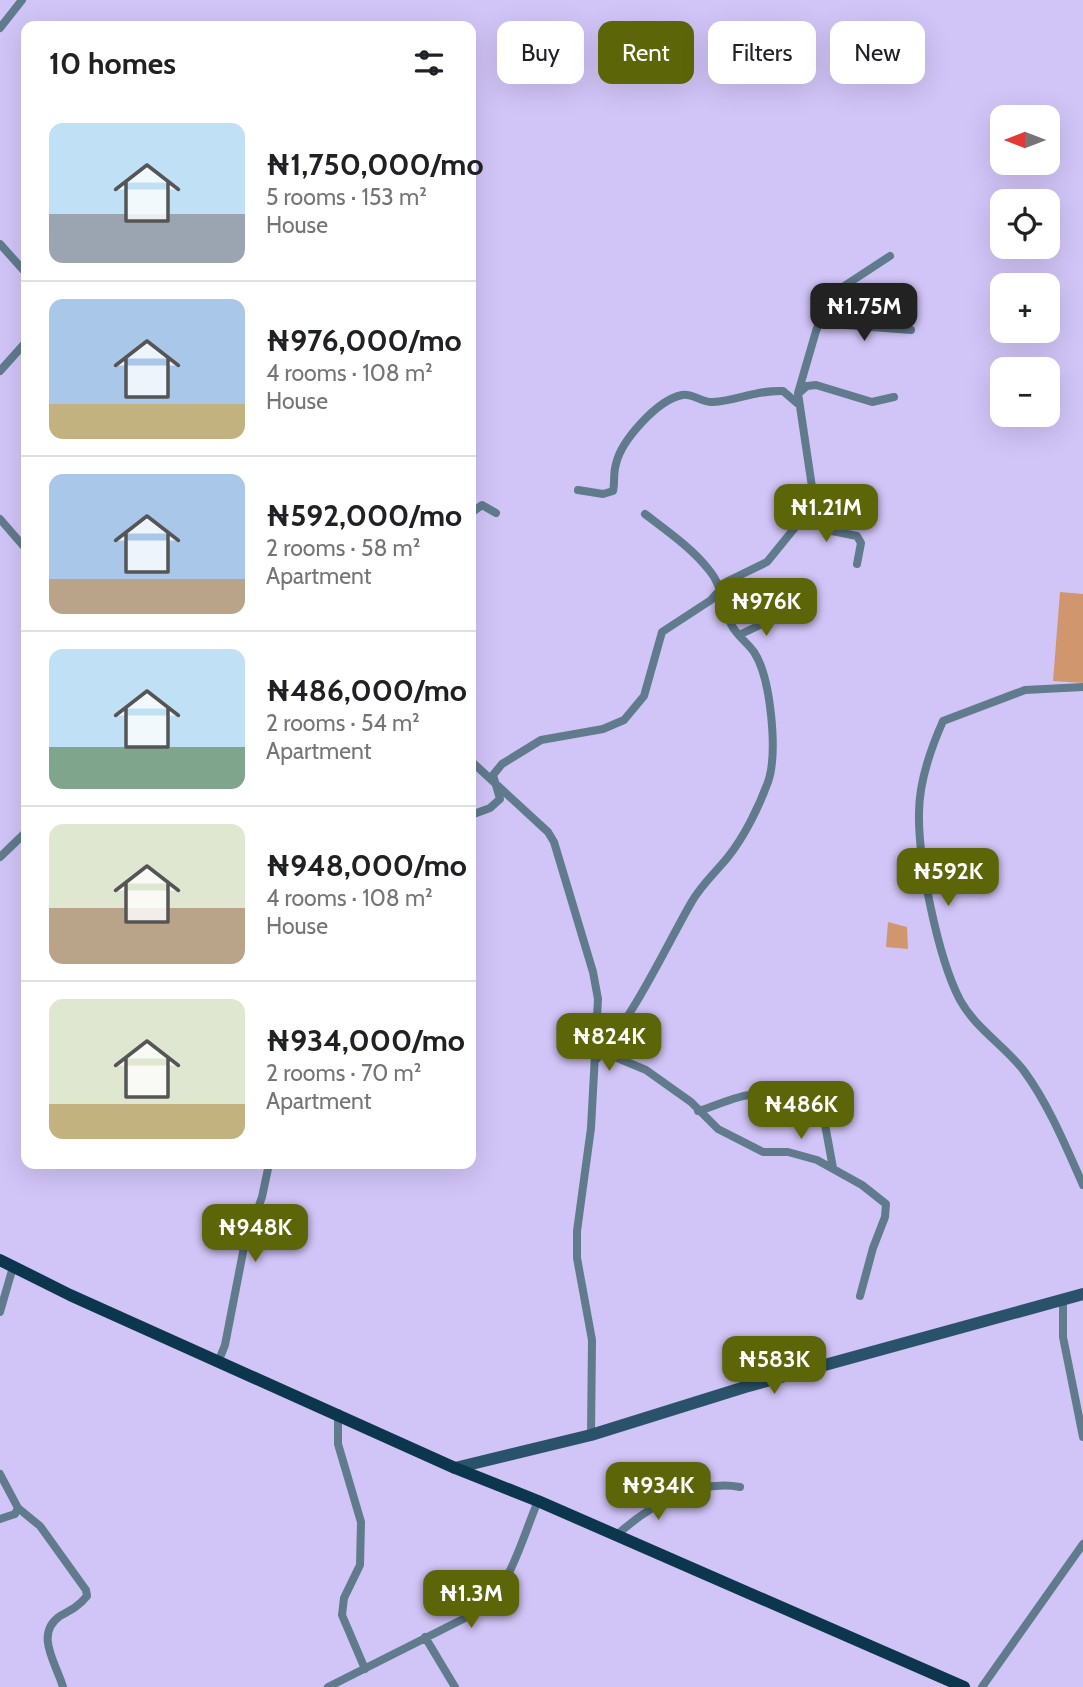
<!DOCTYPE html>
<html lang="en">
<head>
<meta charset="utf-8">
<style>
	body { margin:0; font-family:Cabin,sans-serif; background:#f6f6f6; color:#202124; height:100vh; display:flex; flex-direction:column; font-size:26px; white-space:nowrap }
	* { box-sizing:border-box; margin:0 }
	p { font-size:23px; color:#757577 }
	.icon { flex:none; width:38px; height:38px; fill:none; stroke:currentColor; stroke-width:2; stroke-linecap:round; stroke-linejoin:round }
	.map { position:relative; flex:1; overflow:hidden }
	.panel { position:absolute; left:21px; top:21px; width:455px; height:1148px; display:flex; flex-direction:column; background:#fff; border-radius:14px; box-shadow:0 7px 28px #0002 }
	.panel>* { flex:none }
	.guide { position:absolute; left:497px; top:21px; width:480px; height:63px; display:flex; gap:14px }
	.needle { width:46px; rotate:270deg }
	.fabs { position:absolute; left:990px; top:105px; display:grid; gap:14px }
	.fabs a { display:grid; place-items:center; width:70px; height:70px; border-radius:14px; background:#fff; box-shadow:0 7px 28px #0002; font-size:35px }
	.price { position:absolute; translate:-50% -60px; padding:0 16px; border-radius:14px; background:#5c6608; color:#fff; font-size:23px; line-height:46px; filter:drop-shadow(0 2px 4px #0008) }
	.price::after { content:''; position:absolute; left:50%; top:42px; width:21px; height:16px; margin-left:-10px; background:inherit; clip-path:polygon(0 0,100% 0,50% 100%) }
	.price.selected { background:#222; color:#fff }
	ul { padding:0; list-style:none }
	li { display:flex; align-items:center; gap:21px; height:175px; padding:0 28px }
	li+li { border-top:2px solid #e0e0e0 }
	li span { display:grid; place-items:center; flex:none; width:196px; height:140px; border-radius:14px; color:#555 }
	li>.icon { margin-inline-start:auto }
	span .icon { width:84px; height:84px; fill:#fffc; stroke-width:1 }
	li b { font-size:30px }
	h2 { display:flex; justify-content:space-between; align-items:center; height:84px; padding:0 28px; font-size:30px }
	.chip { padding:0 24px; border-radius:14px; background:#fff; box-shadow:0 7px 28px #0002; font-size:24px; line-height:63px }
	.chip.selected { background:#5c6608; color:#fff }
	.map>svg:first-child { display:block }
	.green { fill:#d0976f }
	.lines { fill:none; stroke-linecap:round; stroke-linejoin:round }
	.street { stroke:#607b8b; stroke-width:8 }
	.secondary { stroke:#2a536b; stroke-width:12 }
	.primary { stroke:#0b364d; stroke-width:12 }
</style>
</head>
<body>
<div class="map">
<svg width="1083" height="1687" viewBox="0 0 1083 1687">
	<rect width="100%" height="100%" fill="#d1c4f7"/>
	<path class="green" d="M1060,592L1083,594V683L1053,681Z
		M888,922L907,927L908,949L886,947Z"/>
	<g class="lines">
		<path class="street" d="M0,28L22,0
			M0,244L26,273
			M819,323L911,330
			M0,371L26,342
			M799,393L807,386L816,385L872,402L894,397
			M578,490L603,494L613,491C615,483 613,473 616,464C621,441 657,400 682,395C693,393 702,403 713,402C737,401 755,390 783,391L797,403
			M471,513L482,505L496,513
			M806,514L827,530L857,536L861,543L857,564
			M0,519L26,549
			M739,635L781,615
			M1083,687L1025,690L943,721C931,748 919,783 919,813C918,860 938,958 960,1000C976,1029 1005,1046 1024,1071C1049,1105 1066,1147 1083,1185
			M471,761L548,832L554,842L593,972L598,999L591,1128L577,1231V1258L592,1340L591,1435
			M471,815L490,808L500,799L493,775L502,764L541,740L603,729L624,720L644,696L662,632L711,600L728,581L767,562L806,514L810,506L812,487L798,393L816,331L829,296L890,256
			M0,857L26,832
			M603,1052L646,1070L691,1102L718,1129L763,1152H788L817,1160L862,1185L886,1204L885,1217L873,1248L860,1296
			M595,1061C636,1012 660,958 691,903C701,885 715,873 728,857C744,837 759,807 768,782C778,753 771,678 754,652C747,642 736,635 731,624C723,606 722,585 709,570C692,548 667,531 645,514
			M698,1111C713,1107 738,1095 751,1095C777,1094 802,1107 824,1119L833,1168
			M1060,1302L1063,1306V1337L1083,1437
			M0,1312L13,1267
			M219,1360L225,1345L244,1247L262,1197L269,1164
			M338,1413V1444L361,1522L360,1565L344,1598L342,1615L365,1669
			M0,1474L18,1508L15,1514L0,1519
			M18,1508L40,1526L86,1590L87,1596C79,1606 71,1610 60,1616C34,1634 56,1663 63,1687
			M617,1535C648,1506 697,1479 740,1487
			M425,1637L455,1687
			M328,1687L483,1609C512,1582 523,1536 538,1501
			M982,1687L1083,1544"/>
		<path class="secondary" d="M455,1468L591,1435L745,1387L1083,1294"/>
		<path class="primary" d="M0,1260L70,1295L455,1468L538,1501L964,1687"/>
	</g>
</svg>
<div class="fabs">
<a><svg class="needle" viewBox="-14 -14 28 28"><path d="M0-13l5 13h-10z" fill="#e53935"/><path d="M0 13l5-13h-10z" fill="#757577"/></svg></a>
<a><svg class="icon" aria-label="locate" viewBox="0 0 24 24"><circle cx="12" cy="12" r="6"/><path d="M12 2v4M12 18v4M2 12h4M18 12h4"/></svg></a>
<a>+</a>
<a>−</a>
</div>
<b class="price selected" style="left:864px;top:343px">₦1.75M</b>
<b class="price" style="left:826px;top:544px">₦1.21M</b>
<b class="price" style="left:766px;top:638px">₦976K</b>
<b class="price" style="left:948px;top:908px">₦592K</b>
<b class="price" style="left:609px;top:1073px">₦824K</b>
<b class="price" style="left:801px;top:1141px">₦486K</b>
<b class="price" style="left:255px;top:1264px">₦948K</b>
<b class="price" style="left:774px;top:1396px">₦583K</b>
<b class="price" style="left:658px;top:1522px">₦934K</b>
<b class="price" style="left:471px;top:1630px">₦1.3M</b>
<div class="guide">
<a class="chip">Buy</a>
<a class="chip selected">Rent</a>
<a class="chip">Filters</a>
<a class="chip">New</a>
</div>
<section class="panel">
<h2>10 homes<svg class="icon" aria-label="filters" viewBox="0 0 24 24"><path d="M4 7h16M4 17h16"/><circle cx="9" cy="7" r="2"/><circle cx="15" cy="17" r="2"/></svg></h2>
<ul>
<li><span style="background:linear-gradient(#bfe0f5 65%,#9aa5b1 0)"><svg class="icon" aria-label="home" viewBox="0 0 24 24"><path d="M3 11l9-7 9 7M6 9v11h12V9"/></svg></span><div><b>₦1,750,000/mo</b><p>5 rooms · 153 m²</p><p>House</p></div></li>
<li><span style="background:linear-gradient(#a9c7e8 75%,#c2b280 0)"><svg class="icon" aria-label="home" viewBox="0 0 24 24"><path d="M3 11l9-7 9 7M6 9v11h12V9"/></svg></span><div><b>₦976,000/mo</b><p>4 rooms · 108 m²</p><p>House</p></div></li>
<li><span style="background:linear-gradient(#a9c7e8 75%,#b9a48a 0)"><svg class="icon" aria-label="home" viewBox="0 0 24 24"><path d="M3 11l9-7 9 7M6 9v11h12V9"/></svg></span><div><b>₦592,000/mo</b><p>2 rooms · 58 m²</p><p>Apartment</p></div></li>
<li><span style="background:linear-gradient(#bfe0f5 70%,#7fa58c 0)"><svg class="icon" aria-label="home" viewBox="0 0 24 24"><path d="M3 11l9-7 9 7M6 9v11h12V9"/></svg></span><div><b>₦486,000/mo</b><p>2 rooms · 54 m²</p><p>Apartment</p></div></li>
<li><span style="background:linear-gradient(#dfe7d0 60%,#b9a48a 0)"><svg class="icon" aria-label="home" viewBox="0 0 24 24"><path d="M3 11l9-7 9 7M6 9v11h12V9"/></svg></span><div><b>₦948,000/mo</b><p>4 rooms · 108 m²</p><p>House</p></div></li>
<li><span style="background:linear-gradient(#dfe7d0 75%,#c2b280 0)"><svg class="icon" aria-label="home" viewBox="0 0 24 24"><path d="M3 11l9-7 9 7M6 9v11h12V9"/></svg></span><div><b>₦934,000/mo</b><p>2 rooms · 70 m²</p><p>Apartment</p></div></li>
</ul>
</section>
</div>
</body>
</html>
